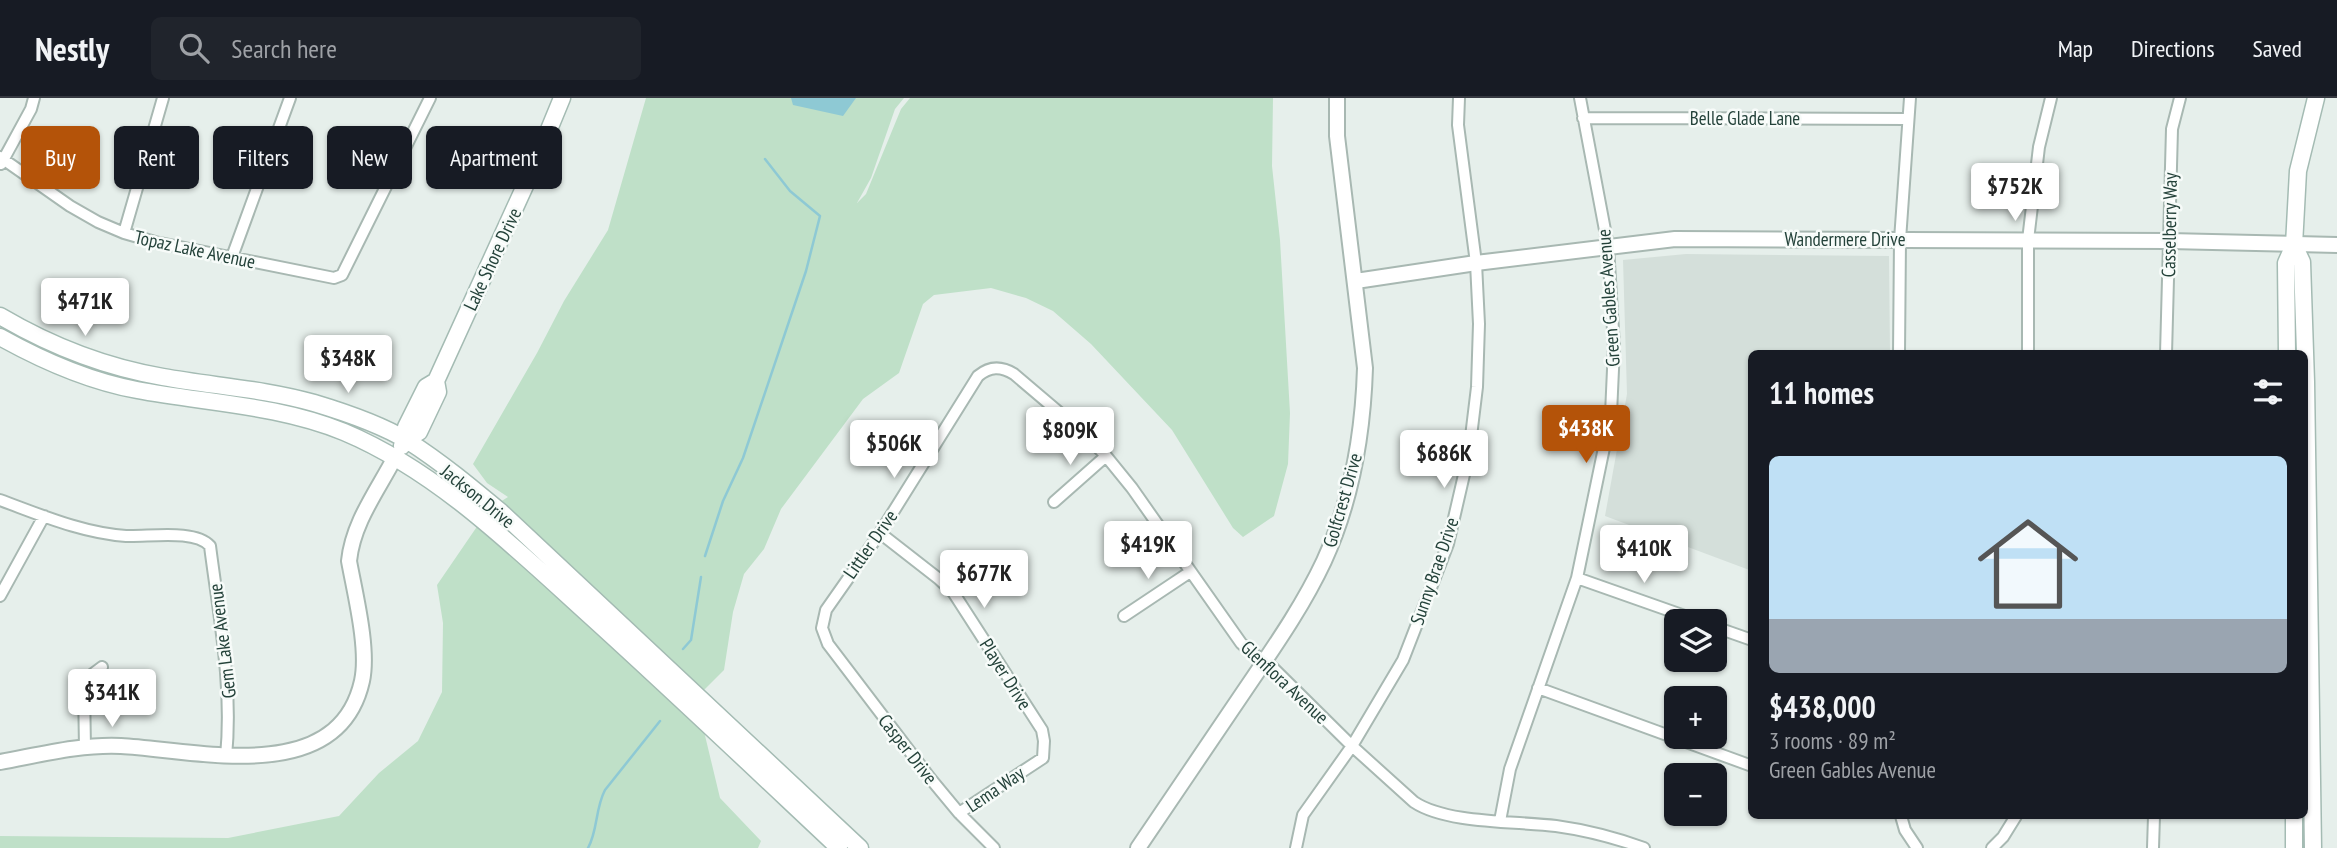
<!DOCTYPE html>
<html lang="en">
<head>
<meta charset="utf-8">
<style>
	body { margin:0; font-family:"PT Sans Narrow",sans-serif; background:#20242c; color:#f1f3f6; height:100vh; display:flex; flex-direction:column; font-size:26px; white-space:nowrap }
	* { box-sizing:border-box; margin:0 }
	p { font-size:23px; color:#9ea1a6 }
	.icon { flex:none; width:38px; height:38px; fill:none; stroke:currentColor; stroke-width:2; stroke-linecap:round; stroke-linejoin:round }
	.map { position:relative; flex:1; overflow:hidden }
	.panel { position:absolute; left:1748px; top:252px; width:560px; height:469px; display:flex; flex-direction:column; background:#171b24; border-radius:10px; box-shadow:0 2px 5px #0004 }
	.panel>* { flex:none }
	.banner { position:absolute; left:21px; top:28px; width:665px; height:63px; display:flex; gap:14px }
	.tools { position:absolute; left:1664px; top:511px; display:grid; gap:14px }
	.tools a { display:grid; place-items:center; width:63px; height:63px; border-radius:10px; background:#171b24; box-shadow:0 2px 5px #0004; font-size:35px }
	.price { position:absolute; translate:-50% -60px; padding:0 16px; border-radius:7px; background:#fff; color:#222; font-size:23px; line-height:46px; filter:drop-shadow(0 2px 4px #0008) }
	.price::after { content:''; position:absolute; left:50%; top:42px; width:21px; height:16px; margin-left:-10px; background:inherit; clip-path:polygon(0 0,100% 0,50% 100%) }
	.price.on { background:#b45309; color:#fff }
	ul { padding:0; list-style:none }
	li { display:grid; align-content:center; gap:14px; height:371px; padding:0 21px }
	li+li { border-top:2px solid #363941 }
	li span { display:grid; place-items:center; height:217px; border-radius:10px; color:#555 }
	li>.icon { margin-inline-start:auto }
	span .icon { width:126px; height:126px; fill:#fffc; stroke-width:1 }
	li b { font-size:30px }
	h2 { display:flex; justify-content:space-between; align-items:center; height:84px; padding:0 21px; font-size:30px }
	.tag { padding:0 24px; border-radius:10px; background:#171b24; box-shadow:0 2px 5px #0004; font-size:24px; line-height:63px }
	.tag.on { background:#b45309; color:#fff }
	header { display:flex; align-items:center; gap:42px; box-sizing:border-box; height:98px; padding:0 35px; background:#171b24; border-bottom:2px solid #363941 }
	header strong { font-size:33px }
	nav { display:flex; gap:38px; margin-inline-start:auto; font-size:24px }
	.search { width:490px; height:63px; background:#20242c; display:flex; align-items:center; gap:18px; box-sizing:border-box; padding:0 24px; border-radius:10px; color:#9ea1a6; font-size:26px }
	.map>svg:first-child { display:block }
	.built { fill:#d4dfda }
	.green { fill:#bfe0c8 }
	.water { fill:#8ec9d4 }
	.lines { fill:none; stroke-linecap:round; stroke-linejoin:round }
	.stream { stroke:#8ec9d4; stroke-width:2.5 }
	.minor-casing { stroke:#a8b8b2; stroke-width:14 }
	.tertiary-casing { stroke:#a8b8b2; stroke-width:18 }
	.secondary-casing { stroke:#a4bbb3; stroke-width:19 }
	.minor { stroke:#fff; stroke-width:10 }
	.tertiary { stroke:#fff; stroke-width:14 }
	.secondary { stroke:#fff; stroke-width:16 }
	.labels { text-anchor:middle; dominant-baseline:central; stroke-width:5; stroke-linejoin:round; paint-order:stroke }
	.street-label { font-size:19px; fill:#24423a; stroke:#f7fbf9 }
</style>
</head>
<body>
<header>
<strong>Nestly</strong>
<div class="search"><svg class="icon" aria-label="search" viewBox="0 0 24 24"><circle cx="10" cy="10" r="6"/><path d="M15 15l6 6"/></svg>Search here</div>
<nav><a>Map</a><a>Directions</a><a>Saved</a></nav>
</header>
<div class="map">
<svg width="2337" height="750" viewBox="0 0 2337 750">
	<rect width="100%" height="100%" fill="#e6efeb"/>
	<path class="built" d="M1686,156L1889,158L1890,255L1752,256V473L1605,418L1627,296L1623,162Z"/>
	<path class="green" d="M646,0H904L895,11L871,80L857,105L866,96L901,11L910,0H1273L1272,68L1280,142L1290,315L1288,366L1274,418L1243,439L1233,430L1172,332L1091,246L1053,213L1026,200L991,190L934,197L923,206L899,275L863,301L781,411L764,451L744,476L733,514L724,572L696,600L720,700L761,743L758,750H0V738L228,740L339,718L379,675L418,643L442,594L443,525L437,487L489,411L508,399L487,385L473,366L537,255L564,203L608,132Z"/>
	<path class="water" d="M791,0H856L843,18L793,7Z"/>
	<g class="lines">
		<path class="stream" d="M705,458L723,403L743,360L806,173L820,118L790,93L765,61
			M683,551L691,542L701,479
			M588,750C598,732 595,711 605,692L660,623"/>
		<g class="minor-casing">
			<path id="minor" d="M1583,20L1907,21
				M0,59L70,108L98,124L124,135L155,144L334,180L342,177L430,0
				M1,66L31,11L34,0
				M124,135L163,0
				M232,159L290,0
				M1899,256L1900,142L1910,0
				M2028,256V142L2039,49L2051,0
				M2166,256L2172,31L2180,0
				M0,402C41,417 82,435 126,438C149,439 195,431 210,448C219,518 233,588 226,659
				M1054,404L1106,358
				M880,435L939,481L953,494L1042,632L1044,643L1043,660L959,715
				M1577,480L1699,523
				M0,498L44,418
				M1124,518L1190,474
				M1715,529L1752,542
				M1538,590L1752,668
				M85,650L84,590L90,578L102,569
				M1901,718L1905,732L1917,750
				M1500,723L1510,671L1577,480L1611,316L1614,249L1608,148L1580,0
				M994,750L959,715L930,680L828,546L822,530L826,512L880,435L978,278C990,268 1001,268 1014,276L1087,338L1106,358L1132,390L1241,545L1253,556L1265,562L1352,648L1414,704C1447,726 1516,723 1556,728C1585,732 1616,740 1644,750
				M1296,750L1303,717L1352,648L1403,562L1448,446L1469,355L1477,289L1479,226L1476,165L1458,27L1459,0
				M1992,750L2003,739L2016,718
				M2153,750L2154,718"/>
		</g>
		<g class="tertiary-casing">
			<path id="tertiary" d="M1356,183L1476,165L1675,141L2169,143L2337,147
				M0,664C39,657 81,646 121,648C196,652 338,690 362,583C369,551 355,496 349,463C353,424 378,392 395,359
				M1138,750C1173,698 1208,647 1243,595C1272,552 1302,510 1324,463C1351,404 1363,335 1365,270L1337,38V0"/>
		</g>
		<g class="secondary-casing">
			<path id="secondary" d="M2294,147L2302,164L2306,284L2313,750
				M0,218C51,248 104,269 163,279C213,288 265,291 314,305C344,314 382,327 408,343C441,364 471,389 501,414L860,750
				M0,239C43,263 88,283 137,292C206,305 278,307 344,334C437,373 514,449 588,516C673,593 756,672 839,750
				M2287,256L2286,165L2294,147L2298,73L2316,0
				M406,342V329L426,289L436,283L534,68L562,0
				M402,348L406,342L419,334L438,294L436,283
				M2294,718V750"/>
		</g>
		<use href="#minor" class="minor"/>
		<use href="#tertiary" class="tertiary"/>
		<use href="#secondary" class="secondary"/>
	</g>
	<g class="labels">
		<g class="street-label">
			<text x="1745" y="20">Belle Glade Lane</text>
			<text transform="translate(2169 127) rotate(-89)">Casselberry Way</text>
			<text x="1845" y="141">Wandermere Drive</text>
			<text transform="translate(195 151) rotate(12)">Topaz Lake Avenue</text>
			<text transform="translate(492 161) rotate(-65)">Lake Shore Drive</text>
			<text transform="translate(1608 200) rotate(-94)">Green Gables Avenue</text>
			<text transform="translate(478 398) rotate(39)">Jackson Drive</text>
			<text transform="translate(1342 402) rotate(-74)">Golfcrest Drive</text>
			<text transform="translate(870 446) rotate(-55)">Littler Drive</text>
			<text transform="translate(1434 473) rotate(-71)">Sunny Brae Drive</text>
			<text transform="translate(222 543) rotate(-97)">Gem Lake Avenue</text>
			<text transform="translate(1006 576) rotate(58)">Player Drive</text>
			<text transform="translate(1285 584) rotate(43)">Glenflora Avenue</text>
			<text transform="translate(908 651) rotate(52)">Casper Drive</text>
			<text transform="translate(995 691) rotate(-34)">Lema Way</text>
		</g>
	</g>
</svg>
<div class="tools">
<a><svg class="icon" aria-label="layers" viewBox="0 0 24 24"><path d="M12 4l9 5-9 5-9-5zM3 14l9 5 9-5"/></svg></a>
<a>+</a>
<a>−</a>
</div>
<b class="price" style="left:2015px;top:125px">$752K</b>
<b class="price" style="left:85px;top:240px">$471K</b>
<b class="price" style="left:348px;top:297px">$348K</b>
<b class="price on" style="left:1586px;top:367px">$438K</b>
<b class="price" style="left:1070px;top:369px">$809K</b>
<b class="price" style="left:894px;top:382px">$506K</b>
<b class="price" style="left:1444px;top:392px">$686K</b>
<b class="price" style="left:1148px;top:483px">$419K</b>
<b class="price" style="left:1644px;top:487px">$410K</b>
<b class="price" style="left:984px;top:512px">$677K</b>
<b class="price" style="left:112px;top:631px">$341K</b>
<div class="banner">
<a class="tag on">Buy</a>
<a class="tag">Rent</a>
<a class="tag">Filters</a>
<a class="tag">New</a>
<a class="tag">Apartment</a>
</div>
<section class="panel">
<h2>11 homes<svg class="icon" aria-label="filters" viewBox="0 0 24 24"><path d="M4 7h16M4 17h16"/><circle cx="9" cy="7" r="2"/><circle cx="15" cy="17" r="2"/></svg></h2>
<ul>
<li><span style="background:linear-gradient(#bfe0f5 75%,#9aa5b1 0)"><svg class="icon" aria-label="home" viewBox="0 0 24 24"><path d="M3 11l9-7 9 7M6 9v11h12V9"/></svg></span><div><b>$438,000</b><p>3 rooms · 89 m²</p><p>Green Gables Avenue</p></div></li>
</ul>
</section>
</div>
</body>
</html>
